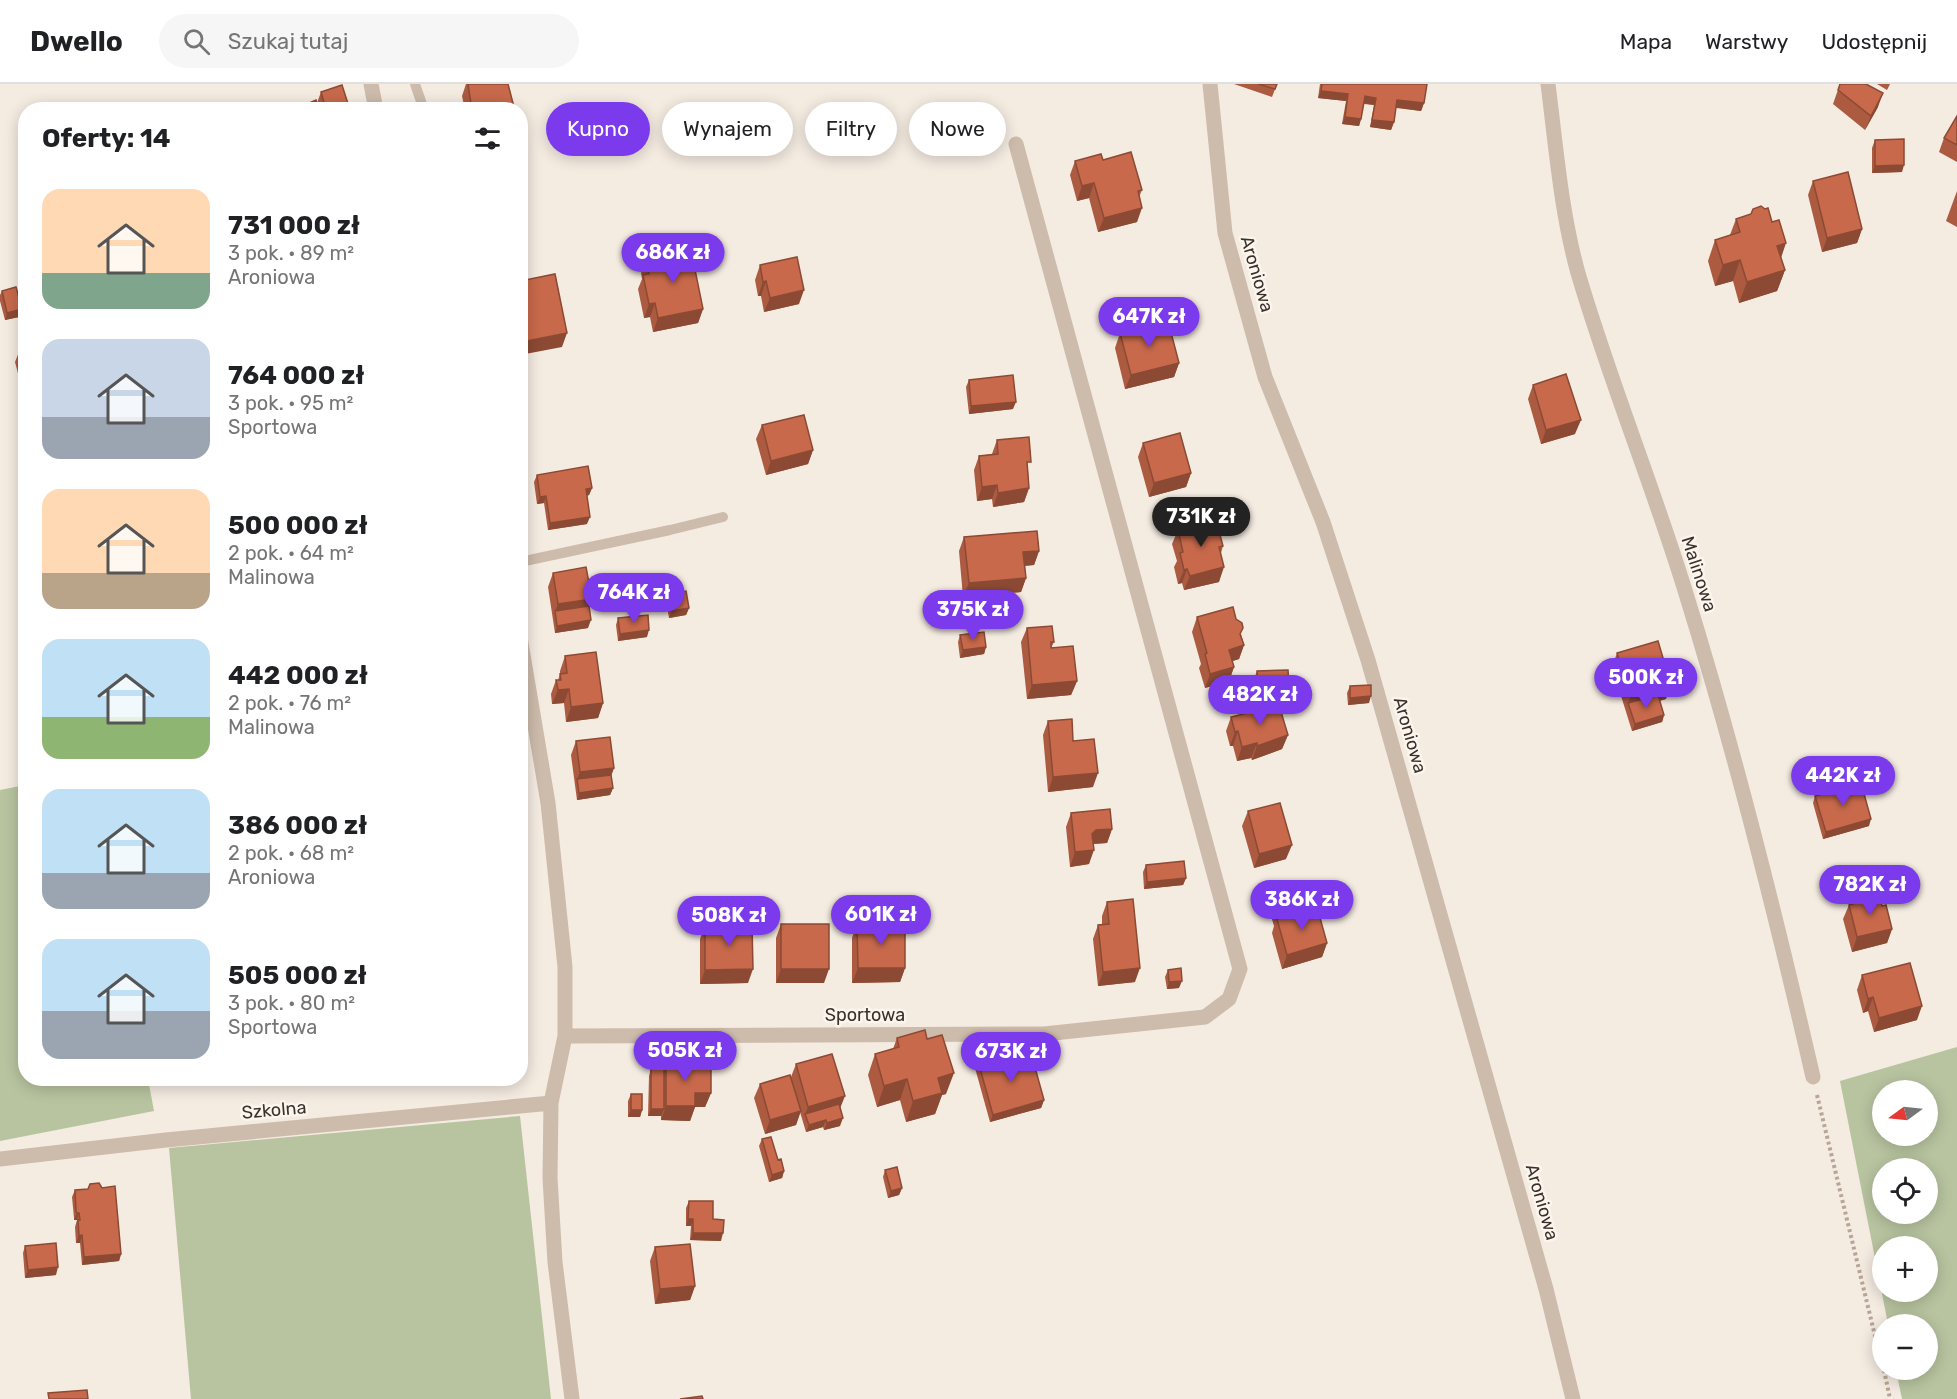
<!DOCTYPE html>
<html lang="pl">
<head>
<meta charset="utf-8">
<style>
	body { margin:0; font-family:Rubik,sans-serif; background:#f6f6f6; color:#202124; height:100vh; display:flex; flex-direction:column; font-size:22px; white-space:nowrap }
	* { box-sizing:border-box; margin:0 }
	p { font-size:20px; color:#757577 }
	.icon { flex:none; width:33px; height:33px; fill:none; stroke:currentColor; stroke-width:2; stroke-linecap:round; stroke-linejoin:round }
	.map { position:relative; flex:1; overflow:hidden }
	.sheet { position:absolute; left:18px; top:18px; width:510px; height:984px; display:flex; flex-direction:column; background:#fff; border-radius:24px; box-shadow:0 3px 15px #0003 }
	.sheet>* { flex:none }
	.guide { position:absolute; left:546px; top:18px; width:570px; height:54px; display:flex; gap:12px }
	.needle { width:39px; rotate:255deg }
	.controls { position:absolute; left:1872px; top:996px; display:grid; gap:12px }
	.controls a { display:grid; place-items:center; width:66px; height:66px; border-radius:50%; background:#fff; box-shadow:0 3px 15px #0003; font-size:30px }
	.price { position:absolute; translate:-50% -51px; padding:0 14px; border-radius:21px; background:#7c3aed; color:#fff; font-size:20px; line-height:39px; filter:drop-shadow(0 2px 3px #0008) }
	.price::after { content:''; position:absolute; left:50%; top:36px; width:18px; height:14px; margin-left:-9px; background:inherit; clip-path:polygon(0 0,100% 0,50% 100%) }
	.price.current { background:#222; color:#fff }
	ul { padding:0; list-style:none }
	li { display:flex; align-items:center; gap:18px; height:150px; padding:0 24px }
	li span { display:grid; place-items:center; flex:none; width:168px; height:120px; border-radius:18px; color:#555 }
	li>.icon { margin-inline-start:auto }
	span .icon { width:72px; height:72px; fill:#fffc; stroke-width:1 }
	li b { font-size:26px }
	h2 { display:flex; justify-content:space-between; align-items:center; height:72px; padding:0 24px; font-size:26px }
	.chip { padding:0 21px; border-radius:27px; background:#fff; box-shadow:0 3px 15px #0003; font-size:21px; line-height:54px }
	.chip.current { background:#7c3aed; color:#fff }
	header { display:flex; align-items:center; gap:36px; box-sizing:border-box; height:84px; padding:0 30px; background:#fff; border-bottom:2px solid #e0e0e0 }
	header strong { font-size:28px }
	nav { display:flex; gap:33px; margin-inline-start:auto; font-size:21px }
	.search { width:420px; height:54px; background:#f6f6f6; display:flex; align-items:center; gap:15px; box-sizing:border-box; padding:0 21px; border-radius:33px; color:#757577; font-size:22px }
	.map>svg:first-child { display:block }
	.green { fill:#b8c4a0; fill-rule:evenodd }
	.lines { fill:none; stroke-linecap:round; stroke-linejoin:round }
	.path { stroke:#b9a596; stroke-width:4; stroke-dasharray:3 3; stroke-linecap:butt }
	.service { stroke:#cdbbac; stroke-width:10 }
	.minor { stroke:#cdbbac; stroke-width:15 }
	.wall { fill:#ac5a40 }
	.shaded-wall { fill:#8c4a34 }
	.building { fill:#c8694b; stroke:#8c4a34; stroke-width:1.5 }
	.labels { text-anchor:middle; dominant-baseline:central; stroke-width:5; stroke-linejoin:round; paint-order:stroke }
	.street-label { font-size:18px; fill:#3b302b; stroke:#fbf5ee }
</style>
</head>
<body>
<header>
<strong>Dwello</strong>
<div class="search"><svg class="icon" aria-label="search" viewBox="0 0 24 24"><circle cx="10" cy="10" r="6"/><path d="M15 15l6 6"/></svg>Szukaj tutaj</div>
<nav><a>Mapa</a><a>Warstwy</a><a>Udostępnij</a></nav>
</header>
<div class="map">
<svg width="1957" height="1315" viewBox="0 0 1957 1315">
	<rect width="100%" height="100%" fill="#f4ebe1"/>
	<path class="green" d="M25,701L26,994L148,995L154,1027L0,1057V706Z
		M1957,963V1315H1902L1896,1286H1928V1240H1888L1840,997ZM1882,1006H1928V1052H1882ZM1928,1084V1130H1882V1084ZM1882,1162H1928V1208H1882Z
		M520,1032L551,1315H191L169,1064Z"/>
	<g class="lines">
		<path class="path" d="M1817,1011L1882,1281
			M1884,1286L1890,1315"/>
		<path class="service" d="M415,0L424,26
			M520,478L670,446L723,433"/>
		<path class="minor" d="M371,0L376,26
			M1210,0L1225,149L1265,293L1323,438L1368,576L1546,1205L1573,1315
			M1548,0C1556,63 1561,128 1578,189C1610,298 1654,404 1687,513C1736,671 1776,832 1813,993
			M520,553L548,719L565,883V952L551,1019L550,1094L555,1178L572,1315
			M565,952L1044,950L1205,933L1229,915L1240,885L1016,60
			M0,1075L166,1056L551,1019"/>
	</g>
	<path class="wall" d="M466,0H508L512,26H465L462,12Z
		M1234,0H1277L1272,13Z
		M1320,0H1427L1424,19L1421,27L1396,24L1394,38L1391,46L1370,43L1374,21L1364,20L1361,35L1359,42L1342,40L1346,17L1318,14Z
		M1840,0L1878,23L1865,46L1833,20Z
		M1877,0H1890L1887,6Z
		M321,8L350,26H305L307,20L317,19Z
		M1957,32V78L1939,68L1944,54Z
		M1875,56L1902,88L1872,89V64Z
		M1103,76L1142,106L1139,113L1137,138L1098,148L1089,114L1077,117L1070,91L1075,77Z
		M1813,97L1862,145L1857,159L1822,168L1808,111Z
		M1957,107V143L1946,137Z
		M1736,135L1781,174L1785,186L1777,207L1739,219L1733,197L1715,202L1708,177L1715,156L1730,151Z
		M646,175L703,225L698,239L653,248L650,233L644,234L638,205L642,195L641,189Z
		M760,181L799,220L764,228L761,212H758L755,196Z
		M2,207L22,225L19,233L5,236L0,217V211Z
		M1120,249L1179,279L1174,293L1125,305L1115,264Z
		M26,262V312H24L15,278L21,263Z
		M969,296L1013,325L969,330L966,303Z
		M1533,301L1575,350L1541,360L1528,315Z
		M762,341L813,366L808,380L766,391L756,355Z
		M997,356L1028,386L1029,404L1024,418L993,423L992,415L977,417L974,386L979,372L992,370Z
		M1143,359L1191,389L1186,403L1149,413L1138,373Z
		M537,391L592,404L589,411L587,412V440L548,446L544,419L537,420L534,398Z
		M1178,446L1223,462L1221,469L1219,498L1184,506L1182,499L1178,500L1174,483L1177,477L1172,460Z
		M964,453L1039,467L1034,481L1025,482L1026,494L1021,508L963,513L959,467Z
		M553,489L592,515L589,522L588,544L555,549L548,503Z
		M668,510L689,524L686,531L669,534L666,518Z
		M1197,533L1241,550L1244,561L1239,575L1232,577L1234,583L1229,597L1205,604L1199,584L1201,580L1192,548Z
		M618,534L647,553L618,557L616,541Z
		M1027,544L1054,558L1051,564L1077,597L1071,611L1027,615L1021,558Z
		M960,551L986,563L984,570L960,574L958,558Z
		M1617,569L1666,615L1659,617L1664,631L1662,638L1632,647L1612,583Z
		M565,572L603,619L598,634L566,638L564,619L552,620L551,610L556,596H558L560,590V587Z
		M1257,587L1286,610L1255,612L1254,595Z
		M1350,602L1369,619L1348,621L1347,609Z
		M1231,633L1288,651L1282,665L1252,676L1251,674L1237,677L1233,662H1230L1226,647Z
		M1048,637L1073,657L1093,703L1048,708L1043,651Z
		M576,657L614,684L611,691L613,704L610,711L577,716L571,671Z
		M1815,712L1869,742L1823,755L1813,719Z
		M1248,727L1286,775L1254,784L1242,742Z
		M1071,729L1112,745L1107,759L1093,760L1089,780L1070,783L1066,743Z
		M1146,781L1186,794L1183,801L1144,805L1143,788Z
		M1107,818L1135,898L1098,902L1093,855L1098,841L1102,840V832Z
		M1307,818L1325,824L1322,831L1319,832L1327,859L1322,873L1282,885L1272,849L1274,842L1271,832L1274,825L1302,828L1305,827L1304,825Z
		M1849,821L1882,822L1892,845L1887,859L1852,868L1843,835Z
		M781,840L824,899H776V854Z
		M857,840L905,884L900,898L852,899V854Z
		M705,841L748,899L700,900V855Z
		M1168,886L1179,904L1167,905L1165,893Z
		M1862,891L1917,936L1874,948L1868,927L1863,929L1857,906Z
		M897,954L927,955L946,1010L942,1011L935,1030L906,1038L900,1016L877,1023L868,991L875,970L893,965Z
		M666,974L696,985L711,1009L705,1023H695L690,1037L661,1036V1032H648L649,992L651,985H663Z
		M978,977L1000,978L1044,1016L1041,1024L990,1038L975,984Z
		M796,980L840,1024V1042L824,1046L823,1043L806,1048L800,1028L796,1041L765,1050L754,1014L760,1000L791,993Z
		M631,1010L642,1026L640,1033H628V1017Z
		M762,1055L778,1076L784,1087L782,1094L769,1098L759,1062Z
		M885,1086L902,1104L899,1111L888,1114L883,1093Z
		M75,1106L121,1170L119,1177L82,1181L80,1159H76L75,1143L77,1136H74V1134L72,1113Z
		M689,1117L713,1135L721,1157L690,1156L691,1142H686V1124Z
		M25,1162L56,1191L25,1194L23,1169Z
		M655,1163L695,1202L690,1216L655,1220L650,1177Z"/>
	<path class="shaded-wall" d="M1321,7L1348,10L1346,17L1318,14Z
		M1883,9L1878,23L1865,46L1871,32Z
		M1365,12L1376,14L1374,21L1362,19Z
		M1397,16L1424,19L1421,27L1394,23Z
		M1345,33L1361,35L1359,42L1342,40Z
		M1372,36L1394,38L1391,46L1370,43Z
		M1904,81L1902,88L1872,89L1875,82Z
		M1094,99L1089,114L1077,117L1082,102Z
		M1142,124L1137,138L1098,148L1104,134Z
		M1862,145L1857,159L1822,168L1827,154Z
		M1786,159L1779,180L1777,162Z
		M1740,176L1733,197L1715,202L1723,181Z
		M1785,186L1777,207L1739,219L1747,198Z
		M766,197L761,212H758L763,198Z
		M804,206L799,220L764,228L770,214Z
		M655,219L650,233L644,234L649,220Z
		M22,225L19,233L5,236L7,229Z
		M703,225L698,239L653,248L658,234Z
		M567,249L562,263L520,271V261L522,258Z
		M1179,279L1174,293L1125,305L1131,291Z
		M1016,318L1013,325L969,330L971,322Z
		M1581,336L1575,350L1541,360L1546,346Z
		M813,366L808,380L766,391L771,377Z
		M1191,389L1186,403L1149,413L1154,399Z
		M997,401L992,415L977,417L982,403Z
		M592,404L589,411L583,412L586,405Z
		M1029,404L1024,418L993,423L998,409Z
		M546,412L544,419L537,420L540,413Z
		M590,433L587,440L548,446L550,439Z
		M1039,467L1034,481L1018,482L1023,468Z
		M1224,483L1219,498L1184,506L1190,492Z
		M1187,485L1182,499L1178,500L1184,486Z
		M1026,494L1021,508L963,513L969,499Z
		M592,515L587,529L555,527L558,520Z
		M689,524L686,531L669,534L672,527Z
		M591,536L588,544L555,549L557,542Z
		M649,546L647,553L618,557L620,550Z
		M1244,561L1239,575L1224,580L1229,566Z
		M986,563L984,570L960,574L963,566Z
		M1234,583L1229,597L1205,604L1210,590Z
		M1077,597L1071,611L1027,615L1032,601Z
		M1671,601L1666,615L1630,625L1628,619L1631,612Z
		M1289,603L1286,610L1255,612L1258,605Z
		M569,605L564,619L552,620L558,606Z
		M1371,612L1369,619L1348,621L1350,614Z
		M603,619L598,634L566,638L571,623Z
		M1664,631L1662,638L1632,647L1635,640Z
		M1238,647L1233,662H1230L1235,648Z
		M1288,651L1282,665L1252,676L1257,662Z
		M1257,659L1251,674L1237,677L1242,663Z
		M614,684L609,698L577,695L580,688Z
		M1098,689L1093,703L1048,708L1053,693Z
		M613,704L610,711L577,716L579,709Z
		M1871,735L1869,742L1823,755L1826,748Z
		M1112,745L1107,759L1091,760L1092,750L1096,746Z
		M1292,761L1286,775L1254,784L1259,770Z
		M1094,766L1089,780L1070,783L1075,768Z
		M1186,794L1183,801L1144,805L1147,798Z
		M1325,824L1322,831L1307,835L1310,828Z
		M1892,845L1887,859L1852,868L1857,853Z
		M1327,859L1322,873L1282,885L1287,871Z
		M858,884H905L900,898L852,899Z
		M1140,884L1135,898L1098,902L1103,888Z
		M753,885L748,899L700,900L705,886Z
		M781,885H829L824,899H776Z
		M1182,897L1179,904L1167,905L1169,898Z
		M1873,913L1868,927L1863,929L1868,915Z
		M1922,922L1917,936L1874,948L1879,934Z
		M954,989L946,1010L942,1011L935,1030L906,1038L913,1017L938,994Z
		M907,995L900,1016L877,1023L884,1002Z
		M695,1009H711L705,1023H695L690,1037L661,1036L666,1022Z
		M845,1012L839,1027L805,1030L808,1023Z
		M1044,1016L1041,1024L990,1038L993,1031Z
		M651,1025H664L661,1032H648Z
		M631,1026H642L640,1033H628Z
		M801,1027L796,1041L765,1050L770,1036Z
		M843,1034L840,1042L824,1046L827,1039Z
		M826,1036L823,1043L806,1048L809,1041Z
		M784,1087L782,1094L769,1098L772,1091Z
		M902,1104L899,1111L888,1114L891,1107Z
		M77,1129H79L77,1136H74Z
		M688,1135H693L691,1142H686Z
		M693,1149H723L721,1157L690,1156Z
		M82,1151L80,1159H76L79,1152Z
		M121,1170L119,1177L82,1181L84,1173Z
		M58,1183L56,1191L25,1194L28,1186Z
		M695,1202L690,1216L655,1220L660,1205Z"/>
	<path class="building" d="M468,0H508L514,23L502,26H472Z
		M1258,0H1277L1275,5Z
		M1322,0H1427L1424,19L1397,16L1394,38L1372,36L1376,14L1365,12L1361,35L1345,33L1348,10L1321,7Z
		M1840,0H1866L1883,9L1871,32L1838,6Z
		M342,1L350,26H326L321,8Z
		M316,16L319,26H309L307,20Z
		M1957,32V61L1944,54Z
		M1904,55V81L1875,82V56Z
		M1131,68L1142,106L1138,107L1142,124L1104,134L1094,99L1082,102L1075,77L1101,70L1103,76Z
		M1848,88L1862,145L1827,154L1813,97Z
		M1761,122L1765,125L1768,124L1772,138L1779,136L1786,159L1777,162L1785,186L1747,198L1740,176L1723,181L1715,156L1740,148L1736,135L1751,130L1753,125Z
		M691,166L703,225L658,234L655,219L649,220L643,191L649,190L646,175Z
		M797,173L804,206L770,214L766,197L763,198L760,181Z
		M555,190L567,249L522,258L520,250V197Z
		M16,203L22,225L7,229L2,207Z
		M1168,237L1179,279L1131,291L1120,249Z
		M26,262V283L21,263Z
		M1566,290L1581,336L1546,346L1533,301Z
		M1013,291L1016,318L971,322L969,296Z
		M804,331L813,366L771,377L762,341Z
		M1180,349L1191,389L1154,399L1143,359Z
		M1029,353L1031,378H1027L1029,404L998,409L997,401L982,403L979,372L998,370L997,356Z
		M588,382L592,404L586,405L590,433L550,439L546,412L540,413L537,391Z
		M1216,436L1223,462L1219,463L1224,483L1190,492L1187,485L1184,486L1180,469L1183,468L1178,446Z
		M1037,447L1039,467L1023,468L1026,494L969,499L964,453Z
		M586,483L592,515L558,520L553,489Z
		M686,507L689,524L672,527L668,510Z
		M589,522L591,536L557,542L555,527Z
		M1233,523L1236,535L1242,539L1243,544L1240,550L1244,561L1229,566L1234,583L1210,590L1205,570L1207,569L1197,533Z
		M648,531L649,546L620,550L618,534Z
		M1052,542L1054,558H1051V564L1073,562L1077,597L1032,601L1027,544Z
		M984,548L986,563L963,566L960,551Z
		M1658,557L1671,601L1631,612L1617,569Z
		M596,568L603,619L571,623L569,605L558,606L556,596H561L560,590L567,589L565,572Z
		M1288,586L1289,603L1258,605L1257,587Z
		M1371,601V612L1350,614V602Z
		M1658,611L1664,631L1635,640L1628,619Z
		M1279,621L1288,651L1257,662V659L1242,663L1238,647L1235,648L1231,633Z
		M1072,635L1073,657L1094,655L1098,689L1053,693L1048,637Z
		M610,653L614,684L580,688L576,657Z
		M611,691L613,704L579,709L577,695Z
		M1861,699L1871,735L1826,748L1815,712Z
		M1280,719L1292,761L1259,770L1248,727Z
		M1110,725L1112,745L1096,746L1092,750L1094,766L1075,768L1071,729Z
		M1184,777L1186,794L1147,798L1146,781Z
		M1874,810L1880,814L1882,822L1886,821L1892,845L1857,853L1849,821L1866,816L1868,811Z
		M1323,814L1325,824L1318,826L1317,823L1309,826L1307,818Z
		M1133,815L1140,884L1103,888L1098,841L1109,840L1107,818Z
		M1300,818L1302,828L1277,835L1274,825Z
		M1317,823L1327,859L1287,871L1277,835Z
		M781,840H829V885H781Z
		M857,840H905V884H858Z
		M705,841H752L753,885L705,886Z
		M1910,879L1922,922L1879,934L1873,913L1868,915L1862,891Z
		M1181,884L1182,897L1169,898L1168,886Z
		M925,946L927,955L942,951L954,989L938,994L942,1009L913,1017L907,995L884,1002L875,970L899,963L897,954Z
		M1031,969L1044,1016L993,1031L978,977L998,971L1000,978Z
		M832,970L845,1012L808,1023L796,980Z
		M666,974L696,975V985H711V1009H695V1022H666Z
		M651,985H664V1025H651Z
		M790,991L801,1027L770,1036L760,1000Z
		M631,1010H642V1026H631Z
		M839,1020L843,1034L827,1039L826,1036L809,1041L805,1030Z
		M771,1053L778,1076L781,1075L784,1087L772,1091L762,1055Z
		M897,1083L902,1104L891,1107L885,1086Z
		M99,1099L102,1104L115,1102L121,1170L84,1173L82,1151L79,1152L78,1136H80L79,1129H77L76,1127L75,1106L88,1105L90,1100Z
		M689,1117H713V1135L724,1136L723,1149H693V1135H688Z
		M56,1159L58,1183L28,1186L25,1162Z
		M690,1160L695,1202L660,1205L655,1163Z
		M87,1306L88,1315H49L48,1309Z
		M702,1312L703,1315H680Z"/>
	<g class="labels">
		<g class="street-label">
			<text transform="translate(1257 190) rotate(74)">Aroniowa</text>
			<text transform="translate(1699 490) rotate(72)">Malinowa</text>
			<text transform="translate(1410 651) rotate(74)">Aroniowa</text>
			<text x="865" y="931">Sportowa</text>
			<text transform="translate(274 1026) rotate(-5)">Szkolna</text>
			<text transform="translate(1542 1118) rotate(74)">Aroniowa</text>
		</g>
	</g>
</svg>
<div class="controls">
<a><svg class="needle" viewBox="-14 -14 28 28"><path d="M0-13l5 13h-10z" fill="#e53935"/><path d="M0 13l5-13h-10z" fill="#757577"/></svg></a>
<a><svg class="icon" aria-label="locate" viewBox="0 0 24 24"><circle cx="12" cy="12" r="6"/><path d="M12 2v4M12 18v4M2 12h4M18 12h4"/></svg></a>
<a>+</a>
<a>−</a>
</div>
<b class="price" style="left:673px;top:200px">686K zł</b>
<b class="price" style="left:1149px;top:264px">647K zł</b>
<b class="price current" style="left:1201px;top:464px">731K zł</b>
<b class="price" style="left:634px;top:540px">764K zł</b>
<b class="price" style="left:973px;top:557px">375K zł</b>
<b class="price" style="left:1646px;top:625px">500K zł</b>
<b class="price" style="left:1260px;top:642px">482K zł</b>
<b class="price" style="left:1843px;top:723px">442K zł</b>
<b class="price" style="left:1870px;top:832px">782K zł</b>
<b class="price" style="left:1302px;top:847px">386K zł</b>
<b class="price" style="left:881px;top:862px">601K zł</b>
<b class="price" style="left:729px;top:863px">508K zł</b>
<b class="price" style="left:685px;top:998px">505K zł</b>
<b class="price" style="left:1011px;top:999px">673K zł</b>
<div class="guide">
<a class="chip current">Kupno</a>
<a class="chip">Wynajem</a>
<a class="chip">Filtry</a>
<a class="chip">Nowe</a>
</div>
<section class="sheet">
<h2>Oferty: 14<svg class="icon" aria-label="filters" viewBox="0 0 24 24"><path d="M4 7h16M4 17h16"/><circle cx="9" cy="7" r="2"/><circle cx="15" cy="17" r="2"/></svg></h2>
<ul>
<li><span style="background:linear-gradient(#ffd9b3 70%,#7fa58c 0)"><svg class="icon" aria-label="home" viewBox="0 0 24 24"><path d="M3 11l9-7 9 7M6 9v11h12V9"/></svg></span><div><b>731 000 zł</b><p>3 pok. · 89 m²</p><p>Aroniowa</p></div></li>
<li><span style="background:linear-gradient(#c9d6e8 65%,#9aa5b1 0)"><svg class="icon" aria-label="home" viewBox="0 0 24 24"><path d="M3 11l9-7 9 7M6 9v11h12V9"/></svg></span><div><b>764 000 zł</b><p>3 pok. · 95 m²</p><p>Sportowa</p></div></li>
<li><span style="background:linear-gradient(#ffd9b3 70%,#b9a48a 0)"><svg class="icon" aria-label="home" viewBox="0 0 24 24"><path d="M3 11l9-7 9 7M6 9v11h12V9"/></svg></span><div><b>500 000 zł</b><p>2 pok. · 64 m²</p><p>Malinowa</p></div></li>
<li><span style="background:linear-gradient(#bfe0f5 65%,#8fb573 0)"><svg class="icon" aria-label="home" viewBox="0 0 24 24"><path d="M3 11l9-7 9 7M6 9v11h12V9"/></svg></span><div><b>442 000 zł</b><p>2 pok. · 76 m²</p><p>Malinowa</p></div></li>
<li><span style="background:linear-gradient(#bfe0f5 70%,#9aa5b1 0)"><svg class="icon" aria-label="home" viewBox="0 0 24 24"><path d="M3 11l9-7 9 7M6 9v11h12V9"/></svg></span><div><b>386 000 zł</b><p>2 pok. · 68 m²</p><p>Aroniowa</p></div></li>
<li><span style="background:linear-gradient(#bfe0f5 60%,#9aa5b1 0)"><svg class="icon" aria-label="home" viewBox="0 0 24 24"><path d="M3 11l9-7 9 7M6 9v11h12V9"/></svg></span><div><b>505 000 zł</b><p>3 pok. · 80 m²</p><p>Sportowa</p></div></li>
</ul>
</section>
</div>
</body>
</html>
